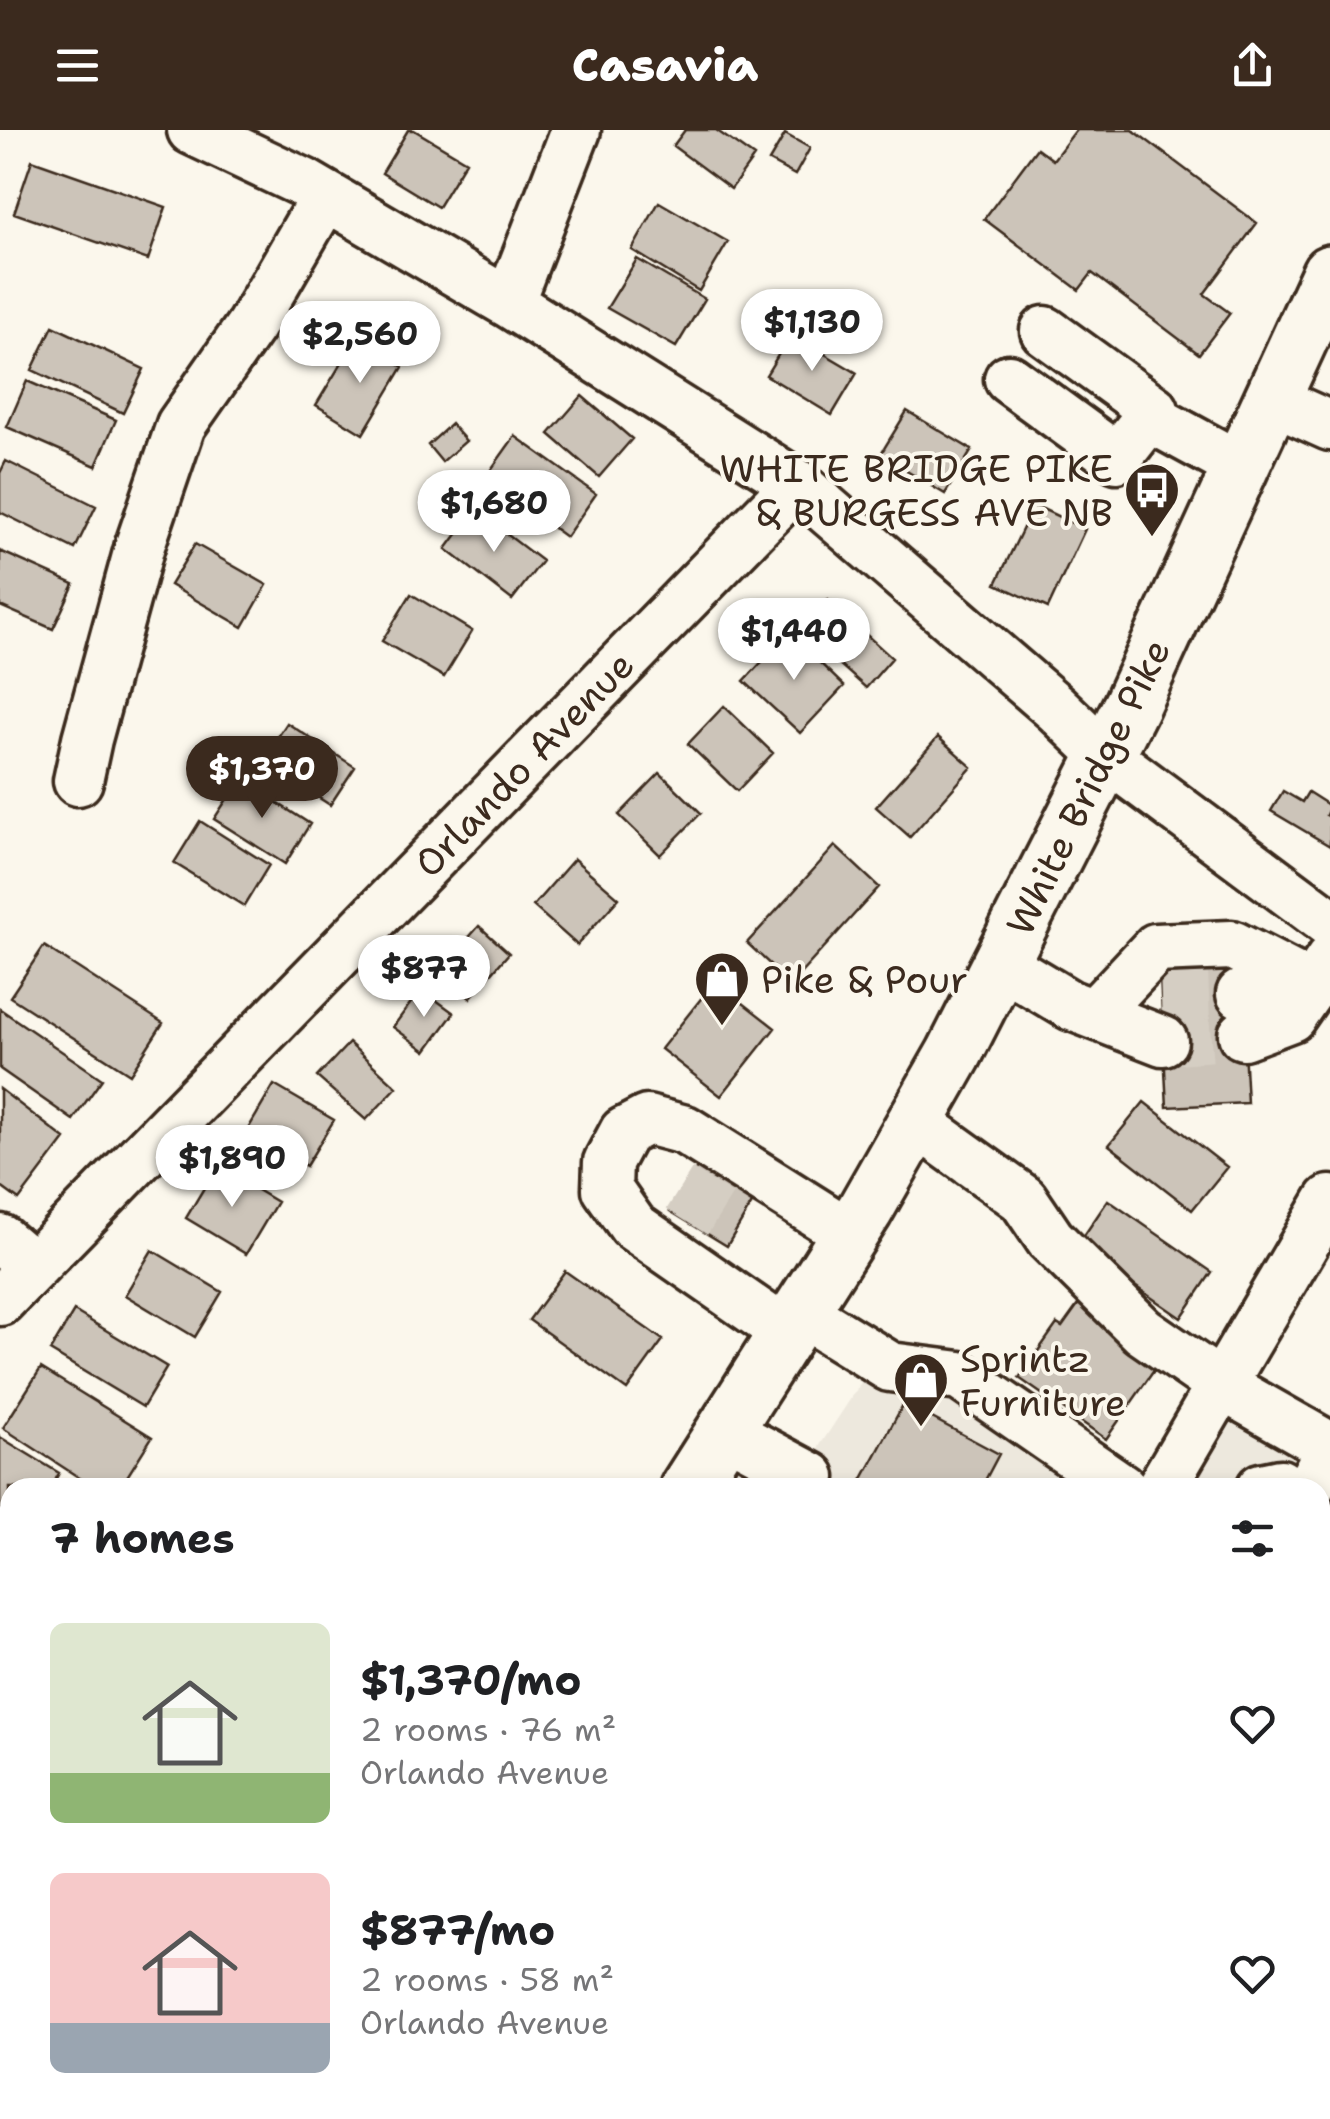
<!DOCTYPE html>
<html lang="en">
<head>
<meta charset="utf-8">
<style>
	body { margin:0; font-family:"Shantell Sans",sans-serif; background:#f2f2f2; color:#202124; height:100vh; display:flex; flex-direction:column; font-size:38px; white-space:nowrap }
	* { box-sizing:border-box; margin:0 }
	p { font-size:32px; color:#757577 }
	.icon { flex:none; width:55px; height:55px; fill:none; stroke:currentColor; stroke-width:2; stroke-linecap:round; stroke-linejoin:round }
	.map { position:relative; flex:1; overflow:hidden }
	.side { position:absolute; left:0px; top:1348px; width:1330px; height:642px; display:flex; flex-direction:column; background:#fff; border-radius:30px 30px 0 0; box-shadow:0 5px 15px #0003 }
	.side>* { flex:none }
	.price { position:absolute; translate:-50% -85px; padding:0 22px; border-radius:35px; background:#fff; color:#222; font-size:32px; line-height:65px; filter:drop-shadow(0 2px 5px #0008) }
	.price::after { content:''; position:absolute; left:50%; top:60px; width:30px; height:22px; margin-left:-15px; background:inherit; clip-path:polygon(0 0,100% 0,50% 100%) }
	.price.active { background:#3b2a1e; color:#fff }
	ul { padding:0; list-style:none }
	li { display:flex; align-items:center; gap:30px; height:250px; padding:0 50px }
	li span { display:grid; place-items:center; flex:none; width:280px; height:200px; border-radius:15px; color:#555 }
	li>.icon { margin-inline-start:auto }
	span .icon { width:120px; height:120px; fill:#fffc; stroke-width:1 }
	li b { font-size:42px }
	h2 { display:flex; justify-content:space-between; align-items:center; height:120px; padding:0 50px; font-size:42px }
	header { display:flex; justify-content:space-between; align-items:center; height:130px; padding:0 50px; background:#3b2a1e; color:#fff; font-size:45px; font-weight:800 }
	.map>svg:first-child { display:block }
	.built { fill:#ede8dd }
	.building { fill:#ccc4b9; stroke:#3b2a1e; stroke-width:2.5 }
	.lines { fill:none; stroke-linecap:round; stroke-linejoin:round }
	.minor-tunnel { stroke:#d5cec3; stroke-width:48; stroke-dasharray:48 24; stroke-linecap:butt }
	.minor-casing { stroke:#3b2a1e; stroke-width:55 }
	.major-casing { stroke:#3b2a1e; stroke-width:62 }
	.minor { stroke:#fbf7ec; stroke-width:48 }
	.major { stroke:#fbf7ec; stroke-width:55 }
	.labels { text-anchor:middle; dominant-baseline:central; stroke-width:8; stroke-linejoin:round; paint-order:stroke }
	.poi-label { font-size:38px; fill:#3b2a1e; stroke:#fbf7ec; text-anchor:start }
	.street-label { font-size:38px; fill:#3b2a1e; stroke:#fbf7ec }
</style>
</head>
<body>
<header><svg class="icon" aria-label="menu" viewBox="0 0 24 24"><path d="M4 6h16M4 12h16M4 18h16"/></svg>Casavia<svg class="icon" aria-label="share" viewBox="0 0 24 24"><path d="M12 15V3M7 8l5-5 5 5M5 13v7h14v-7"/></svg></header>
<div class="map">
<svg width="1330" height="1989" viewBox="0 0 1330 1989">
	<rect width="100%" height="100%" fill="#fbf7ec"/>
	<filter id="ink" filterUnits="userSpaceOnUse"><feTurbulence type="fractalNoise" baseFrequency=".01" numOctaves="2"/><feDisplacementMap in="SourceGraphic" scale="20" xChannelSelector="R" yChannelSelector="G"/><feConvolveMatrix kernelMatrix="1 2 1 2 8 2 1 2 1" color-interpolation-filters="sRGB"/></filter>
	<g filter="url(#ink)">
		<path class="built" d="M872,1236L959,1255L1108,1358H792Z
			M1224,1264L1330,1326V1790L1320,1807V1358H1169Z
			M430,1980H1221L1215,1989H444Z"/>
		<path class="building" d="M408,0H414L466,31L438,77L382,43Z
			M685,0H716L754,27L731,59L673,16Z
			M1076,0H1133L1257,93L1204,164L1230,183L1199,224L1092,143L1079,160L984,89L1037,18L1053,30Z
			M785,4L810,18L795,45L769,31Z
			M32,30L166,77L148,130L14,83Z
			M659,72L728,112L699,161L632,120Z
			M637,129L705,169L676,217L607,178Z
			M53,196L144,239L123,283L32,240Z
			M791,204L857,243L832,285L766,245Z
			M356,209L403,237L363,304L316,275Z
			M27,251L116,290L96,336L7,297Z
			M582,266L632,309L599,347L549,304Z
			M907,281L972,320L945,364L880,325Z
			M451,294L466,311L442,332L428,315Z
			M515,306L596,364L566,407L485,348Z
			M6,331L96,376L75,419L0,382V343Z
			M1034,375L1085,399L1048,478L996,454Z
			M475,380L542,431L512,470L446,419Z
			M195,414L267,455L243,497L170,455Z
			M0,421L74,454L53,499L0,476Z
			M411,464L472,501L444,547L382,511Z
			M828,470L892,528L866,558L801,500Z
			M789,503L844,556L800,603L744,551Z
			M724,576L773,623L737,661L688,614Z
			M287,593L355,637L330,675L262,631Z
			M938,607L972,637L910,707L876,677Z
			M660,643L701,683L660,725L619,685Z
			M240,649L310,694L285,734L214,689Z
			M1283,661L1302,672L1308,662L1330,676L1326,685L1330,687V716L1271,681Z
			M200,691L269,735L244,776L174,733Z
			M835,716L879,757L791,854L747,813Z
			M574,729L619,768L577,815L533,776Z
			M479,796L509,823L470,868L439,841Z
			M44,816L163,893L130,944L10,867Z
			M1239,824L1247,973L1167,977L1159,828Z
			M715,851L775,898L721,966L661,919Z
			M421,859L454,883L426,921L393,897Z
			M0,879L102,949L73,990L0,939Z
			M349,913L397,957L366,990L317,947Z
			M274,955L334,990L306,1036L282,1022L273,1037L238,1016Z
			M0,959L65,1009L19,1070L0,1056Z
			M1144,972L1227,1037L1192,1080L1109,1015Z
			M217,1036L277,1072L246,1124L186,1088Z
			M697,1038L753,1072L727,1116L670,1081Z
			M1108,1070L1212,1142L1181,1188L1077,1116Z
			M152,1120L222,1162L195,1207L125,1165Z
			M565,1141L663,1210L627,1260L529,1190Z
			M1080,1172L1162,1229L1106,1309L1019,1248L1057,1194L1062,1197Z
			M74,1181L167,1237L143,1277L50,1221Z
			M41,1238L152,1307L120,1358H95L3,1298Z
			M904,1273L999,1324L981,1358H858Z
			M0,1307L59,1343L51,1358H10V1388L0,1382Z
			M73,1980H139L134,1989H68Z
			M848,1980H1106L1101,1989H843Z"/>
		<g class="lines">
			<path class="minor-tunnel" d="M1161,867L1241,864
				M1163,911L1243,905
				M687,1092L714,1049"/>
			<g class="minor-casing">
				<path id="minor" d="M192,0L304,53L509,173L797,354L1056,578L1106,626L1330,793
					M509,173L576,0
					M1045,201L1154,280L1149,287
					M1009,249L1117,328L1149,287L1241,337
					M1272,270L1330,296
					M78,651L87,609L140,415L181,295L251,195L325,67
					M1000,833L1070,875L1163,911
					M1241,864L1312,856
					M1094,884L1156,818L1232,815L1312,856
					M1243,905L1291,887L1330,830
					M916,992L1023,1069L1050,1109L1143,1201L1221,1255L1330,1317
					M0,1109L33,1137
					M0,1171L797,354
					M801,1182L890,1237L960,1246L1122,1358
					M787,1203L633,1096L607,1059L608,1032L624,1002L647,990L685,1000L850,1104
					M725,1301L811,1347L805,1358
					M1161,1358L1330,1070
					M1261,1358L1280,1354L1285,1358
					M1309,1358L1330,1320
					M1320,1579L1330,1585
					M1320,1861L1330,1843
					M407,1980L420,1989
					M825,1989L830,1980
					M1248,1989L1253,1980"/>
			</g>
			<g class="major-casing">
				<path id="major" d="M688,1358L865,1080L954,924L1131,576L1330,143
					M278,1989L284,1980"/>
			</g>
			<use href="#minor" class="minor"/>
			<use href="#major" class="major"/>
		</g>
	</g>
	<defs>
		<g id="bus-pin" transform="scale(2.875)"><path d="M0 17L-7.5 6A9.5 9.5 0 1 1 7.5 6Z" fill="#3b2a1e" stroke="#fbf7ec"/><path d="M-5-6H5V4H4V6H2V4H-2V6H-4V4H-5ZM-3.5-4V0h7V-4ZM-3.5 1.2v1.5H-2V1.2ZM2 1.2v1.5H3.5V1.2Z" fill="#fff"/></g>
		<g id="shop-pin" transform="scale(2.875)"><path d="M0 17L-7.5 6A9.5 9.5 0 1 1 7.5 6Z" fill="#3b2a1e" stroke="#fbf7ec"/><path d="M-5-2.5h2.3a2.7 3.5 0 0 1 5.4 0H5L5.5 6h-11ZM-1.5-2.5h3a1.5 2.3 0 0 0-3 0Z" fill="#fff"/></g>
	</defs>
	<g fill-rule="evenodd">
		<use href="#bus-pin" x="1152" y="360"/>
		<use href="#shop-pin" x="722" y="849"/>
		<use href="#shop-pin" x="921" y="1250"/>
	</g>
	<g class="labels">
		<g class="poi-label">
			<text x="1113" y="338" text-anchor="end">WHITE BRIDGE PIKE<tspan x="1113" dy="44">&amp; BURGESS AVE NB</tspan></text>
			<text x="761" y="849">Pike &amp; Pour</text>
			<text x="960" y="1228">Sprintz<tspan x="960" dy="44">Furniture</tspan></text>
		</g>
		<g class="street-label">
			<text transform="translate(524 634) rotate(-46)">Orlando Avenue</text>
			<text transform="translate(1088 657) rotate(-64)">White Bridge Pike</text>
		</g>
	</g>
</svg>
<b class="price" style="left:812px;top:244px">$1,130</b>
<b class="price" style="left:360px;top:256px">$2,560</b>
<b class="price" style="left:494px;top:425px">$1,680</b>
<b class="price" style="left:794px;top:553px">$1,440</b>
<b class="price active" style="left:262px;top:691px">$1,370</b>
<b class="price" style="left:424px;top:890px">$877</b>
<b class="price" style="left:232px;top:1080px">$1,890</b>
<section class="side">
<h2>7 homes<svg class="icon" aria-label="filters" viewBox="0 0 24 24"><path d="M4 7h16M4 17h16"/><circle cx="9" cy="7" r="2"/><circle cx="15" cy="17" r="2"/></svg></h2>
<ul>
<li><span style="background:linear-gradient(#dfe7d0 75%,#8fb573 0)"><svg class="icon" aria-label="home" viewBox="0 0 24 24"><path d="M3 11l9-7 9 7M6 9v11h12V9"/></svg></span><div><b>$1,370/mo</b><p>2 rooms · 76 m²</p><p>Orlando Avenue</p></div><svg class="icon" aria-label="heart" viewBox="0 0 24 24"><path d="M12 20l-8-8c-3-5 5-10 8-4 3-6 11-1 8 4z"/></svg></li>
<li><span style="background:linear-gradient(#f6c9c9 75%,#9aa5b1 0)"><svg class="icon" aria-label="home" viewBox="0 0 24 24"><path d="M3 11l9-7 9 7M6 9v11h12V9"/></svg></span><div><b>$877/mo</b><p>2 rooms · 58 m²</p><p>Orlando Avenue</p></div><svg class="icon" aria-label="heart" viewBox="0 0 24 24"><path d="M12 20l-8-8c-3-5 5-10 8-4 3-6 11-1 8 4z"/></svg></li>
</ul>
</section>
</div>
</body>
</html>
